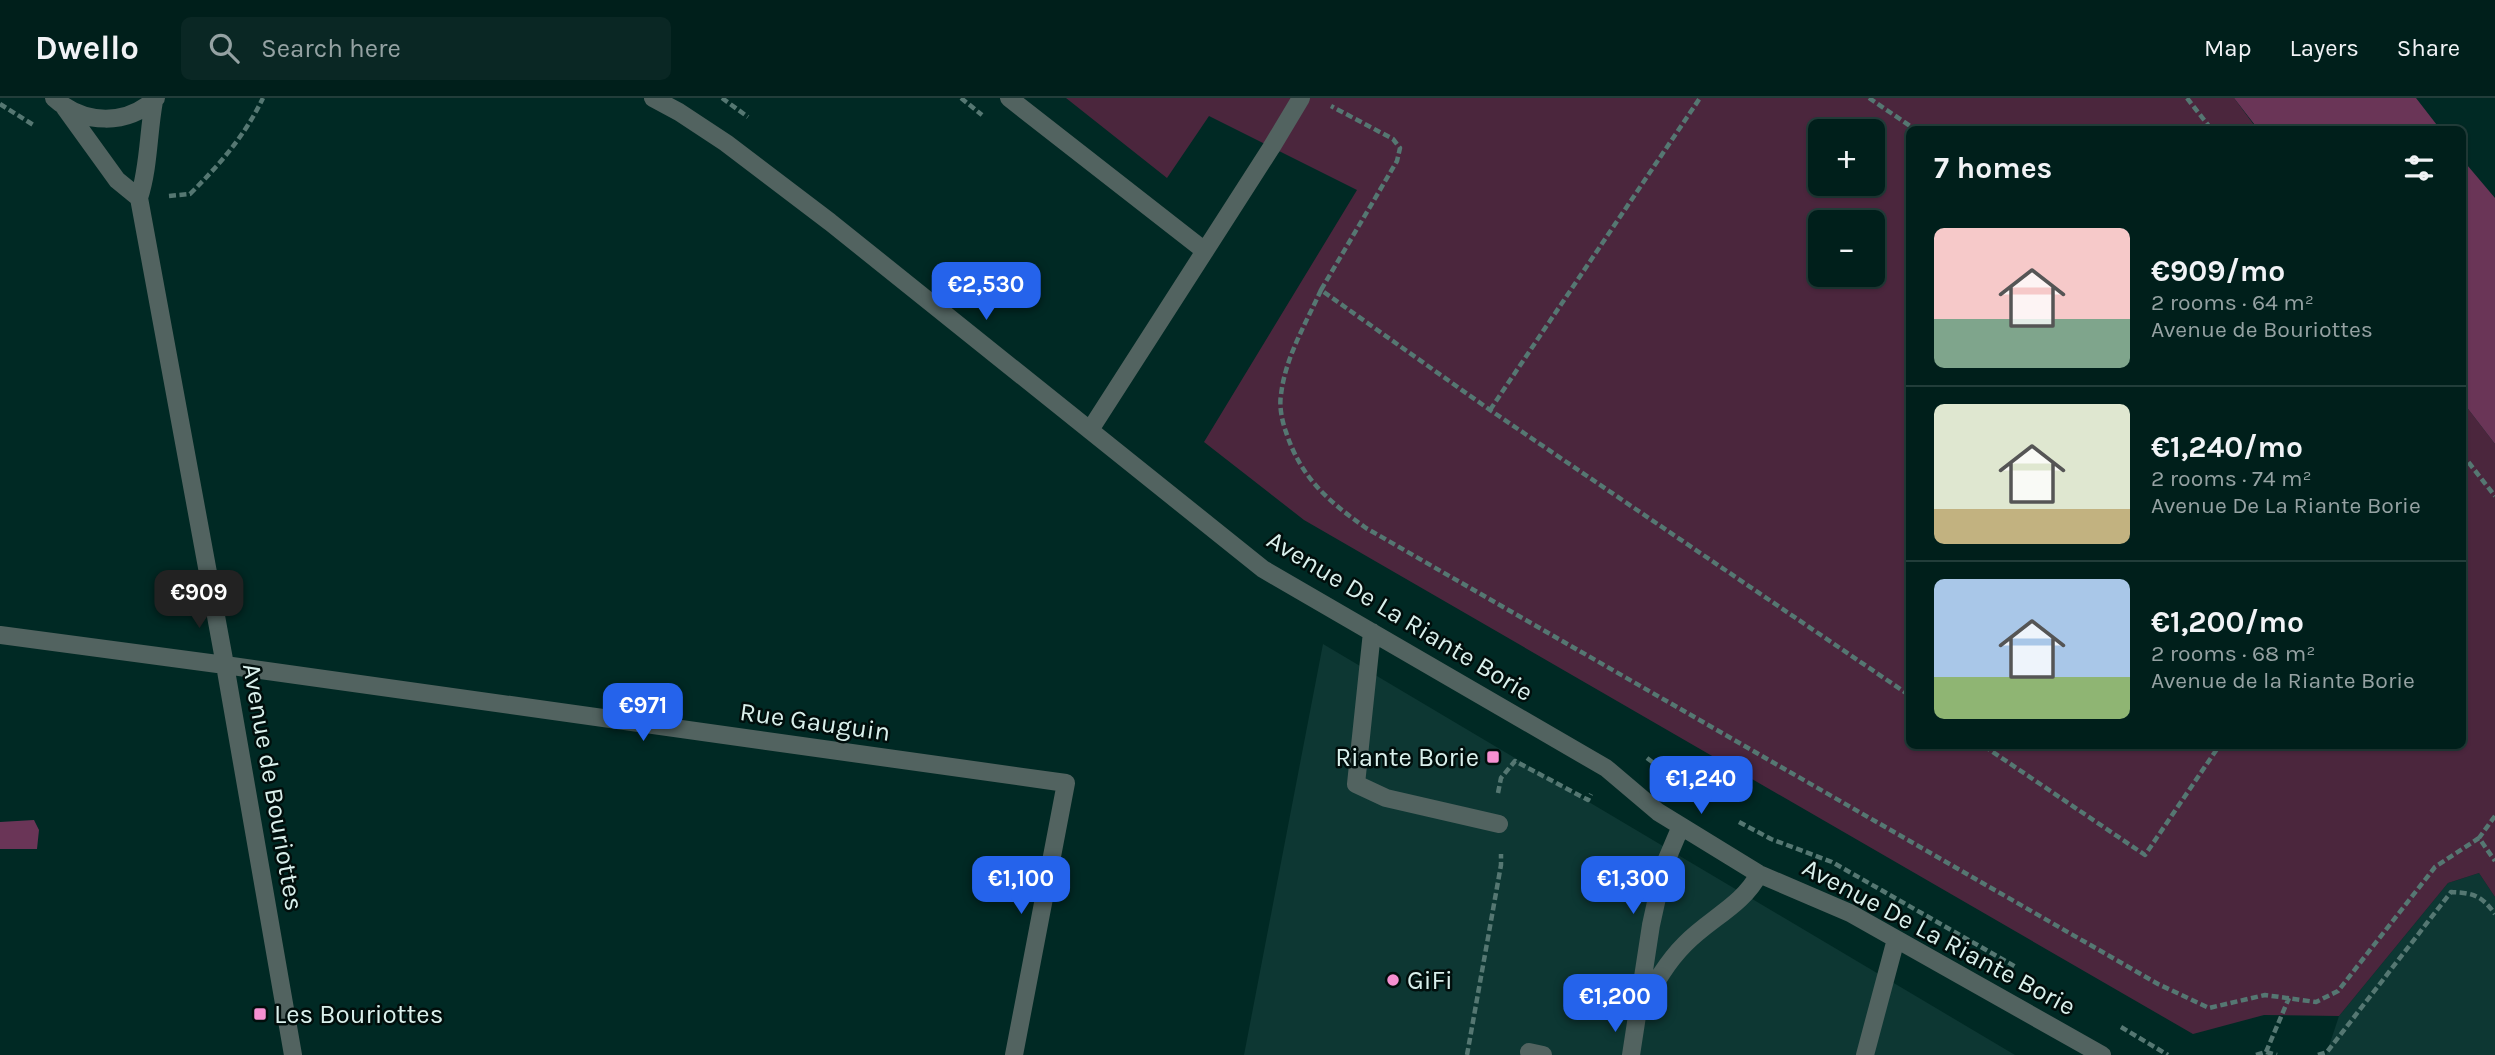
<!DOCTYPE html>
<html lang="en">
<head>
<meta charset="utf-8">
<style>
	body { margin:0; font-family:Karla,sans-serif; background:#0a2724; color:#f1f3f6; height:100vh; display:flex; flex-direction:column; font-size:26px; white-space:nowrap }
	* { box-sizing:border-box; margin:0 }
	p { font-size:23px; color:#95a2a3 }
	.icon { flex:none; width:38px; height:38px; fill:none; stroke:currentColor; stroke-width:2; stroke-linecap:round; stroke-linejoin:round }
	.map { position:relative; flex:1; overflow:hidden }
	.sheet { position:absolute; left:1906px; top:28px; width:560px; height:623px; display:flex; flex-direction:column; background:#001f1b; border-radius:10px; box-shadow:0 2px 5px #0004,0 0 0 2px #223d3a }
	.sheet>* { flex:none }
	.tools { position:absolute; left:1808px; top:21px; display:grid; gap:14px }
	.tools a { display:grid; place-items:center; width:77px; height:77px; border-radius:10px; background:#001f1b; box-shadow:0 2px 5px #0004,0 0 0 2px #223d3a; font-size:35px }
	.price { position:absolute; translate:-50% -60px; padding:0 16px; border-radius:14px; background:#2563eb; color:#fff; font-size:23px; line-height:46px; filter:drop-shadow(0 2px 4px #0008) }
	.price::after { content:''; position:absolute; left:50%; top:42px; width:21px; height:16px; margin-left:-10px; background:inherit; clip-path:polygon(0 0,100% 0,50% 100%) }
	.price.current { background:#222; color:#fff }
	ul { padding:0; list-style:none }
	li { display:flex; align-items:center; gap:21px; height:175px; padding:0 28px }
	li+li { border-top:2px solid #223d3a }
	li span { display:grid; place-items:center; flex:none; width:196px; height:140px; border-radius:10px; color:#555 }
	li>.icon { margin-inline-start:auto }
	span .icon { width:84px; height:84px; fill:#fffc; stroke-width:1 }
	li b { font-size:30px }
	h2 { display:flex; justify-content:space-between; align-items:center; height:84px; padding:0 28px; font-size:30px }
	header { display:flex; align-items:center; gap:42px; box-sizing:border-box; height:98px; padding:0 35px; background:#001f1b; border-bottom:2px solid #223d3a }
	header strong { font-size:33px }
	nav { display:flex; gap:38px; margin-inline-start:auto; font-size:24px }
	.search { width:490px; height:63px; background:#0a2724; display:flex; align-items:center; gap:18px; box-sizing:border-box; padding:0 24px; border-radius:10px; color:#95a2a3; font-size:26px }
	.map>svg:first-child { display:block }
	.built { fill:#0d3733 }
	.green { fill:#4b263d; fill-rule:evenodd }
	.water { fill:#6a3557 }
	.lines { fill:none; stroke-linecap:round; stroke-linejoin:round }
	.path { stroke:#557772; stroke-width:4.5; stroke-dasharray:7 3.5; stroke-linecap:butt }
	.minor { stroke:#526360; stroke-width:18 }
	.poi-dot { fill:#f690d1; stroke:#010e0c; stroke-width:2.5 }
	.labels { text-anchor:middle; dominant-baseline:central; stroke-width:5; stroke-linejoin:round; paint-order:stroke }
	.street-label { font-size:26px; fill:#daf0ec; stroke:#010e0c }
	.poi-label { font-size:26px; fill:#daf0ec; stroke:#010e0c; text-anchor:start }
</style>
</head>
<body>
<header>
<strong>Dwello</strong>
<div class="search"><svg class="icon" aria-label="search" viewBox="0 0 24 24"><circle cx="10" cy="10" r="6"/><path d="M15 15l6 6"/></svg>Search here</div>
<nav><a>Map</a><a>Layers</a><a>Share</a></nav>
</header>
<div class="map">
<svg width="2495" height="957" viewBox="0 0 2495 957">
	<rect width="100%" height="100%" fill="#002924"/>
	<path class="built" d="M1323,546L2015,957H1244Z
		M2479,775L2495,799V957H2326L2339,918L2448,785Z"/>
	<path class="green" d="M1066,0H2234L2257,31L1909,32V648H2462V303L2495,346V799L2479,775L2448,785L2339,918L2264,917L2193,936L1304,422L1204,344L1357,92L1209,18L1167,80ZM1820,33H1872V86H1820ZM1820,124H1872V177H1820Z"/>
	<path class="water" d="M2234,0H2416L2440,31H2258Z
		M2462,61L2495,100V346L2462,303Z
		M34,722L39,732L37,751H0V724Z"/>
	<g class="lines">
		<path class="path" d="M722,0L748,19
			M961,0L982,17
			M1869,0L1916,32
			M2187,0L2212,32
			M0,6L35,28
			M169,98L190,96C220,66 244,39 263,0
			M1321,192L1397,63L1400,50L1393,41L1331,8
			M1490,312L1700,0
			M2462,356L2495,398
			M1909,597L1490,312L1321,192C1306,225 1285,260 1281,297C1279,308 1282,323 1286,334C1301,380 1328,403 1366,430L2158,886L2209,910L2265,897L2316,904L2338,893L2435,769L2479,740
			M1984,648L2145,757L2219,648
			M1647,660L1699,699
			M1498,695L1501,680L1515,663L1588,702L1591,696
			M2495,718L2479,740L2495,763
			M1739,724L1771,741L1832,764L2016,869
			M2121,929L2168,957
			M2266,954L2289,900
			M1467,957L1501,767V756
			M2256,957L2266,954L2277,957
			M2318,957L2327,954L2451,794C2473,795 2481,797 2495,816"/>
		<path class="minor" d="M54,0C84,27 127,28 156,0
			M653,0L679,14L726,45L830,124L1263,471L1606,670L1658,714L1759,776L1850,815L2102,957
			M1009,0L1205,153
			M154,3C148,36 149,69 139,100L225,567L293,957
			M65,10L117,82L139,100
			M1090,332L1271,50L1301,0
			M1372,534L1356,686L1386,700L1499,726
			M0,537L225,567L1066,685L1014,957
			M1643,908C1655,885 1667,864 1685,846C1709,821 1743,807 1759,776
			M1529,954L1543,957
			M1631,957L1651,827L1664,768L1681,728
			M1865,957L1896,841"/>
	</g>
	<g class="poi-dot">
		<rect x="1486" y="652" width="14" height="14" rx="3.5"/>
		<circle cx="1393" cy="882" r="7"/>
		<rect x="253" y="909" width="14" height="14" rx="3.5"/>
	</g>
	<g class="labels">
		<g class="street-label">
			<text transform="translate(1400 518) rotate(31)">Avenue De La Riante Borie</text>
			<text transform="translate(815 624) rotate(8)">Rue Gauguin</text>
			<text transform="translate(273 689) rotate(80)">Avenue de Bouriottes</text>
			<text transform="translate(1939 839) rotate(28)">Avenue De La Riante Borie</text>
		</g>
		<g class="poi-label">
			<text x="1479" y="659" text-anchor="end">Riante Borie</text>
			<text x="1407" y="882">GiFi</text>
			<text x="274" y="916">Les Bouriottes</text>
		</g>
	</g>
</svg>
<div class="tools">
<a>+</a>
<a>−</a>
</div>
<b class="price" style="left:986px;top:224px">€2,530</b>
<b class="price current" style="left:199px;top:532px">€909</b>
<b class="price" style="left:643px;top:645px">€971</b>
<b class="price" style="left:1701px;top:718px">€1,240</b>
<b class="price" style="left:1021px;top:818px">€1,100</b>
<b class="price" style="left:1633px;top:818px">€1,300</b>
<b class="price" style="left:1615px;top:936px">€1,200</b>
<section class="sheet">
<h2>7 homes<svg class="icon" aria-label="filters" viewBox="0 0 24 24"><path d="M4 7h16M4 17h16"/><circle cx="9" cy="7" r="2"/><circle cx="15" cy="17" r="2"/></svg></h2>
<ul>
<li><span style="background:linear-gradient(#f6c9c9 65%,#7fa58c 0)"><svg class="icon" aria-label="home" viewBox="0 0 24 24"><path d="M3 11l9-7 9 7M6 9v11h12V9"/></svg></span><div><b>€909/mo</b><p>2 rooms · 64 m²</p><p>Avenue de Bouriottes</p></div></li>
<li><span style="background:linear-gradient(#dfe7d0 75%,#c2b280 0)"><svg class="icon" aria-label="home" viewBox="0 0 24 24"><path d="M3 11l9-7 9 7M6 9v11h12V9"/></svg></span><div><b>€1,240/mo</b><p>2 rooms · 74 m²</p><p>Avenue De La Riante Borie</p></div></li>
<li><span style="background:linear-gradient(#a9c7e8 70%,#8fb573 0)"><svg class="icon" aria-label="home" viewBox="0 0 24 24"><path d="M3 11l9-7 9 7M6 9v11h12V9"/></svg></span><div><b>€1,200/mo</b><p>2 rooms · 68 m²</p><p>Avenue de la Riante Borie</p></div></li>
</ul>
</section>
</div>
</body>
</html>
